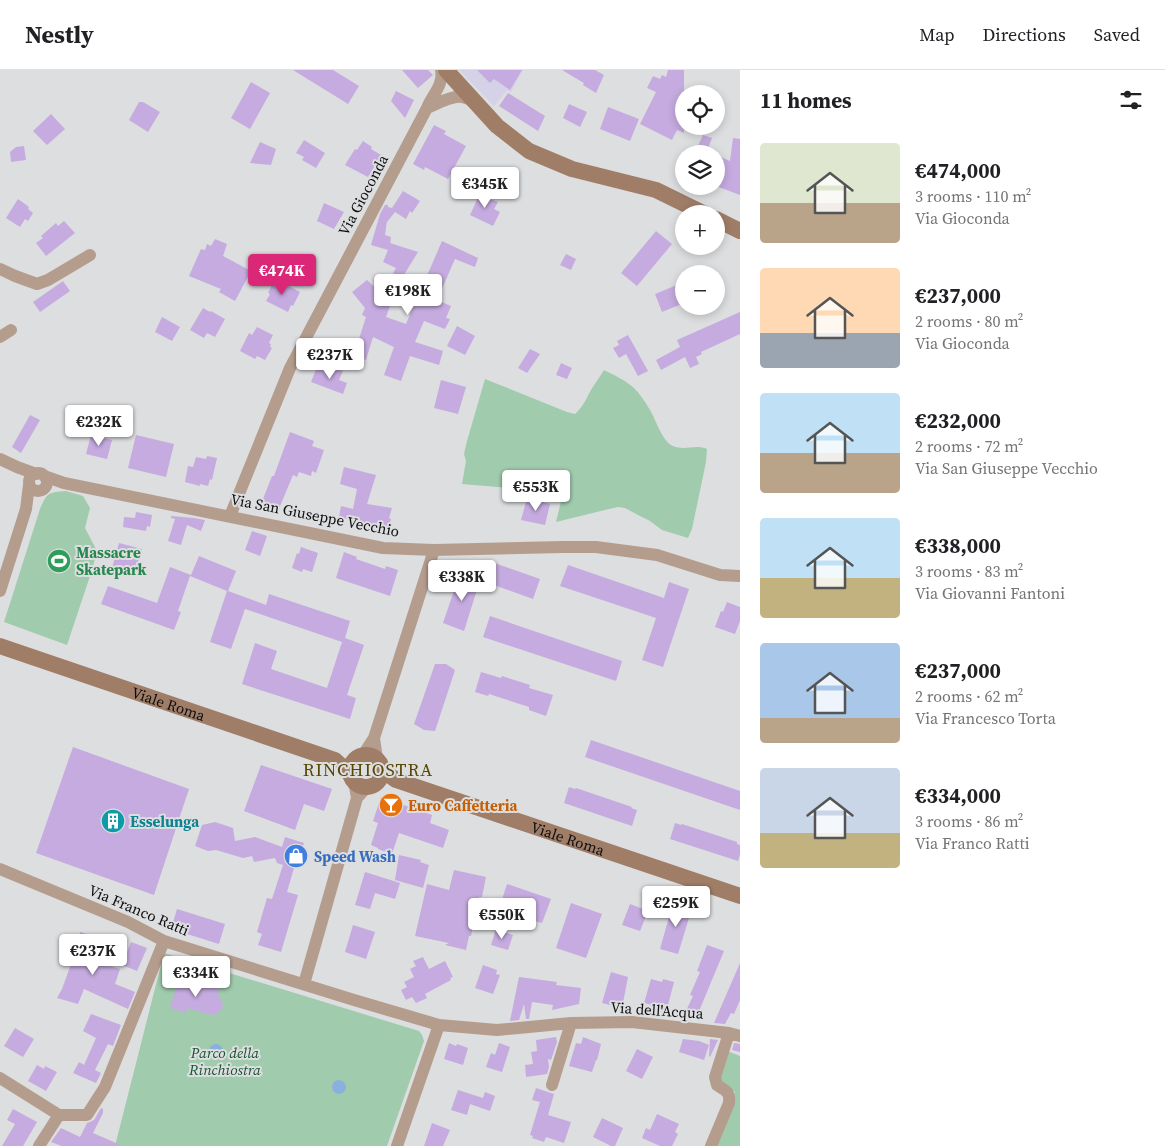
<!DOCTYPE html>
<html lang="en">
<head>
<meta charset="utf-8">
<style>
	body { margin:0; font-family:"Source Serif 4",serif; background:#f6f6f6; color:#202124; height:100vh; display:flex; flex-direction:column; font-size:19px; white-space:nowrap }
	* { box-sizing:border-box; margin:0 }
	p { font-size:16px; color:#757577 }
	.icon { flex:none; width:28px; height:28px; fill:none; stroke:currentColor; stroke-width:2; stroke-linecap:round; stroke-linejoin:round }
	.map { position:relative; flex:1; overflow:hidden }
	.details { display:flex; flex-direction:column; background:#fff; width:425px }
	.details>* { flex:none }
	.fabs { position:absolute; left:675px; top:15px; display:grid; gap:10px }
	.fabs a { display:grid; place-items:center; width:50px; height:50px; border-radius:50%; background:#fff; box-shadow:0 2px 8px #0003; font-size:25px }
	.price { position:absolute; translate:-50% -42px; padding:0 11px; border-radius:5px; background:#fff; color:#222; font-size:16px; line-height:32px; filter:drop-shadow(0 1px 2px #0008) }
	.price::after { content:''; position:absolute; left:50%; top:30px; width:15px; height:11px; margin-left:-8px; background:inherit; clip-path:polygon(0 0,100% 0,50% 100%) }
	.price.current { background:#db2777; color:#fff }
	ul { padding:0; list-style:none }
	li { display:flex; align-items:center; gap:15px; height:125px; padding:0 20px }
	li span { display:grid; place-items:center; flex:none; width:140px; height:100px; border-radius:5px; color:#555 }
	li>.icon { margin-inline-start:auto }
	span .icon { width:60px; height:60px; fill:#fffc; stroke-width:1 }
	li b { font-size:21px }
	h2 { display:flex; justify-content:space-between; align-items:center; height:60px; padding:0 20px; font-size:21px }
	header { display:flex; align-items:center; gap:30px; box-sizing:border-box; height:70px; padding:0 25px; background:#fff; border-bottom:1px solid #e0e0e0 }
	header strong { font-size:24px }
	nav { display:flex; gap:28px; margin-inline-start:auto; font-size:18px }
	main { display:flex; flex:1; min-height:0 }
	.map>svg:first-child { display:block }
	.industrial { fill:#d5d1e7 }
	.green { fill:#a0cbad }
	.water { fill:#8ab1de }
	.building { fill:#c5abdf }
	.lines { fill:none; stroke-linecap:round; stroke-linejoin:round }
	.minor { stroke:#b59d8e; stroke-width:12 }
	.secondary { stroke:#9f7d67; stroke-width:16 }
	.labels { text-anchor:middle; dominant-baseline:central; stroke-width:4; stroke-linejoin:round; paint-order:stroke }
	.street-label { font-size:15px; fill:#0d0d0e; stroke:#dddee0 }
	.leisure-label { font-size:15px; font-weight:bold; fill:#27864d; stroke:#dddee0; text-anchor:start }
	.food-label { font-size:15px; font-weight:bold; fill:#c56008; stroke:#dddee0; text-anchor:start }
	.culture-label { font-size:15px; font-weight:bold; fill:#0d838f; stroke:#dddee0; text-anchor:start }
	.shop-label { font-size:15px; font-weight:bold; fill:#366cbe; stroke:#dddee0; text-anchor:start }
	.park-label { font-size:15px; font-style:italic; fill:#165532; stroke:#dddee0 }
	.quarter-label { font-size:18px; letter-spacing:1px; fill:#584604; stroke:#dddee0 }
</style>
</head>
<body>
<header>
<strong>Nestly</strong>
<nav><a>Map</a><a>Directions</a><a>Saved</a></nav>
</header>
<main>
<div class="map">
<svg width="740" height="1076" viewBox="0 0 740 1076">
	<rect width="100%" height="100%" fill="#dddee0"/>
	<path class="industrial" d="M459,0H523L511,22L507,20L494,36Z"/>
	<path class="green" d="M604,300C614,305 625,310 634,318C640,324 646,333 650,340C656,350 662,371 673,376C684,381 696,374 707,379L706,392L692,459L688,468L662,460L650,451L638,445L625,438L618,437L609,439L556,452L566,411L513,413L511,418L462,414L466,391L464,384L467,371L485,309L567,342L575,344C583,337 586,329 591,320C595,313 600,307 604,300Z
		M66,421L83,426L90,438L85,458L97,481L92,500L67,575L4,552L40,439C47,423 48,422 66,421Z
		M164,883L419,961L422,965L424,971L387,1076H115Z
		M727,981L740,986V1076H713L735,1022L719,1012Z"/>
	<path class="water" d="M209 981a7 7 0 1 1 14 0a7 7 0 1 1-14 0Z
		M332 1017a7 7 0 1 1 14 0a7 7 0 1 1-14 0Z"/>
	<path class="building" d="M293,0H333L359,16L348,34Z
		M402,0H428L433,5L418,18Z
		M477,0H522L510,20L494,9L490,13Z
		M562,0H595L604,5L596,23L583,15L584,13Z
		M668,0H684V63L677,60L672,70L640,54L656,22L647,18L653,6L660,9L662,5L666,7Z
		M251,12L270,23L250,59L231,48Z
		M396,21L414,30L405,48L391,31Z
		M508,23L545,46L538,61L499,36Z
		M139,32H143L160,42L148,62L129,50Z
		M569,34L587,42L580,57L563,48Z
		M608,37L639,49L630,71L600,59Z
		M51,44L65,59L47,75L33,61Z
		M434,55L446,61L444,64L466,76L448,109L425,97L424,100L413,94Z
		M703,65L712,68L706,84H694Z
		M733,68L740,69V125L716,116V85L730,91Z
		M304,70L325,83L316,98L302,90L304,87L296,83Z
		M363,71L372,77L371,79L381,85L368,107L345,95L355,79L357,80Z
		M260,72L276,79L271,95L250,93Z
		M24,76L26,90L11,92L10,82L16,77Z
		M403,121L420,131L412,143L410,141L406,149L395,142L387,152V151L385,165L391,167L390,175V173L418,182L402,208L393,203L396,198L383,192L388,180L371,175L380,144L385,135H388V137L392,138Z
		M481,121L491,126L490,129L498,132L494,139L500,142L493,156L470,145Z
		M18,129L29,137L28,139L33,143L28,151L25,149L20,157L6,148Z
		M324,133L344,142L334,159L317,151Z
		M64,151L75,163L46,186L36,173L43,168L41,166L56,153L58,156Z
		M656,161L672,174L637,216L621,203Z
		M215,169L227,174L223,186L251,201L235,231L219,222L221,219L189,206L201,179L205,180L207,174L211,176Z
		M442,171L478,188L475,197L455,189L437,230L451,236L446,248L450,249L445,259L424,251L415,272L443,281L439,295L410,286L401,311L384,305L394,277L373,267L366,290L346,284L350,273L357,275L366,247L362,245L365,238L352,222L367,210L381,223L393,227L386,247L406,254Z
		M566,184L576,189L571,200L560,195Z
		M275,209L300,222L293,236L291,235L288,242L266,231L270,224L268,223Z
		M63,211L70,221L40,242L33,232Z
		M684,212V233L662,242L655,224Z
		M203,238L210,242L211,241L225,249L215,267L207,263L204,268L190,260Z
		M740,242V264L701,282L702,284L696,287L699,294L690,298L685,287L661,300L656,290L680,277L677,270Z
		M162,247L180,257L172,271L155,262Z
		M457,256L475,266L465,285L447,276Z
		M257,257L273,265L269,273L271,274L270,277L272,278L265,290L257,286L255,289L240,281L249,263L252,265Z
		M628,265L648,301L638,306L626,284L619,288L613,278L619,275L617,271Z
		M530,279L540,284L527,303L518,298Z
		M561,293L572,298L567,309L556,305Z
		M317,297L331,303L333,298L343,301L339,310L347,313L343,324L311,312Z
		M441,310L466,317L458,344L434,338Z
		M30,345L40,350L21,383L12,377Z
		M290,362L314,371L312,376L324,380L316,403L312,401L311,406L299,402L297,407L293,405L278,441L261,434L272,406H274Z
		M91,365L112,370L107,389L86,384Z
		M136,365L174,374L166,407L128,398Z
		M207,386L217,388L212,410L210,409L208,416L200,414V416L185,412L188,396L193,397L196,387L206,389Z
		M344,397L376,405L367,434L392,438L389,448L391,449L388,459L339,447L341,436L353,439L357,419L340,414Z
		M527,428L550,434L545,455L521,450Z
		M136,442L152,445L150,457L147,456L146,461L123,457L124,447L135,448Z
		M171,446L194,448L205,450L201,461L187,455L181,475L168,471L175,449L171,448Z
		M252,461L267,466L260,486L245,480Z
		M119,473L142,479L134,504L112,498Z
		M301,477L318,483L312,502L303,499L302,502L292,498L297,483L299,484Z
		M344,482L357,487L356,489L385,499L386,496L398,500L390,526L336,508Z
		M199,486L236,501L228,521L266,535L269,524L350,551L345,568L364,575L347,625L356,628L350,649L242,614L255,573L277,581L271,599L327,618L342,572L245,539L231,579L210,572L227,521L190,506L178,541L181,542L174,560L101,534L108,516L157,533L170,497L191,505Z
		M489,491L540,509L533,529L483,511Z
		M568,495L664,528L669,512L689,519L663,597L642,590L656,548L560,516Z
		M460,503L480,510L464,561L443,553Z
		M727,532L740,537V551L735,564L715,557L721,541L723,542Z
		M490,546L622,591L616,611L483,567Z
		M435,594H446L455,600L435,661L424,660L414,654Z
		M481,602L501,608L502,606L530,615L529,618L553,625L546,646L529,640V637L489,624L488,626L475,622Z
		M591,670L740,721V740L585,687Z
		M73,677L189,719L154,825L36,783Z
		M261,695L332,719L324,741L304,734L295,760L244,741Z
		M569,717L575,719L576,718L632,737L631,738L637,740L632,756L564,733Z
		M381,727L432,745L430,753L449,760L443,778L399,763L392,784L378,779V778L371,775L378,753L373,751Z
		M215,752L233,758L235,771L255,767L282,777L285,767L304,773L295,798H294L287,822L298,825L281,882L258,875L262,864L257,862L267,828L272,829L283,795L277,793L275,788L254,792L252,786L243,788L216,780L208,781L195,776L202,755Z
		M675,753L681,755L682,754L737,772V774L740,775V784L738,791L670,769Z
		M399,785L421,790L420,792L429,795L423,818L395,810Z
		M454,800L486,807L482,827H479L471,866H469L466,880L445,875L449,873L415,866L427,814L449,820Z
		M365,802L400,813L395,829L375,823L370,839L355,835Z
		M507,814L551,829L542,853L531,850L533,842L522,839L520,846L499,839Z
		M671,832L692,838L678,884L660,879L669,847Z
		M571,833L602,844L586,888L556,878Z
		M630,834L648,841L640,861L622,855Z
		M177,839L225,854L219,874L171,859Z
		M353,855L375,862L366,889L345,882Z
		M496,859L513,865L508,880L491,875Z
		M80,862L102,869L94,891L120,899L115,914L135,922L128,939L84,919L78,934L57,928L62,919L80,869Z
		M131,872L147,878L137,901L122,895Z
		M707,875L724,881L697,946L686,941L693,926L690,925L700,902L697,901Z
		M423,887L429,899L445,891L453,907L450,908L451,910L425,924L427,928L416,933L412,927L406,930L401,920L407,917L404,912L414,907L410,899L416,896L413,891Z
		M740,893V930L734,944L731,943L725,954L714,953Z
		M483,895L497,900L496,904L500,905L493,924L475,918Z
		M611,902L628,907L622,938L602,933Z
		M179,907L219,919L218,926L221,929L223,936L220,942L212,945L187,938L186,943L170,938Z
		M519,907L557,912L556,915L581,918L579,934L552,940L553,935L532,932L529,949H526L524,934L519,950L510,951Z
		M651,909L662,912L663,909L674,912L668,935L657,933L656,936L644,933Z
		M91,944L121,955L113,976L108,974L95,1000L101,1003L96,1013L73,1003L79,992L84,995L96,968L83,961Z
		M15,958L34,969L23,987L4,976Z
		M556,967L557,972L551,990L548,989L549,997L547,1004L526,1007L525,995L533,994L531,982L537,981L536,970Z
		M583,967L601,974L597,990H596L592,1002L569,996L576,973L581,974Z
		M683,969L699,971L709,975L704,990L679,982Z
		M710,969L718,970L710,987L709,986Z
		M449,973L456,976L457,974L468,978L463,995L444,989Z
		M499,973L510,977L502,1002L486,997L491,983L495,985Z
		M734,973L740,974V982L732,980Z
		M637,979L653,987L642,1009L626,1001Z
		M37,995L44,999L45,996L57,1002L46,1021L28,1011Z
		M536,1018L554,1024L548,1045L571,1052L564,1073L546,1067L544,1072L532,1068L533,1066L530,1065L540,1032L532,1030Z
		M458,1020L483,1028L485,1022L495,1026L490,1041L470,1034L467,1045L451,1040Z
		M101,1038L103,1039V1043L93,1063L123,1076H62L51,1072L61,1058L80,1067L87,1053L90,1052L94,1050Z
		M13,1039L37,1052L23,1076H2L15,1054L7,1050Z
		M657,1044L679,1054L675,1062L678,1064L672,1076H660L642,1068L646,1058L650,1060Z
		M602,1048L623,1058L615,1076H611L593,1067Z
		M432,1053L450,1060L443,1076H424Z"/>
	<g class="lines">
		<path class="minor" d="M427,38C437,34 452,25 462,27C466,28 471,30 474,32
			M0,199L15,206L37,214L48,210L90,185
			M0,267L11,260
			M0,389L17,397L36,404
			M29 412a9 9 0 1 1 18 0a9 9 0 1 1-18 0Z
			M44,406L64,413L383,478L434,480L562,477H596L657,485L720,505L740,506
			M230,446L290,298L427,38C432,25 444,15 441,0
			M0,521L26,439L29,415
			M374,668L377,689
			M363,685L374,668L434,480
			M357,728L368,716
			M0,799L128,852L164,871L354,930L439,955L497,960L571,953L632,952L729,963L740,966
			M304,914L357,728L354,711
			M0,1008L59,1045
			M552,1015L571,953
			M59,1045H87L105,1017L164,871
			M39,1076L59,1045
			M397,1076L439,955
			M711,1076L729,1033C730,1021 726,1021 717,1015L715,1007L729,963"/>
		<g class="secondary">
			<path d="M446,0L497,56L529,81L572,99L656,120L705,144"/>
			<path d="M716,149L740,161"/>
			<path id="s1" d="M0,576L335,690L350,704"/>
			<circle cx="366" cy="701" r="16"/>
			<path id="s2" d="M381,699L396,710L740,826"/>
		</g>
	</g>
	<defs>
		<g id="stadium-disc" transform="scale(1.25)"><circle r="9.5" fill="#2e9e5b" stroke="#dddee0"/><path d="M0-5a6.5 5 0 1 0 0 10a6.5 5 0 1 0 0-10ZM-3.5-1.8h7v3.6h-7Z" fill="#fff"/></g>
		<g id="bar-disc" transform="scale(1.25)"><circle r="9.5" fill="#e8710a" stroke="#dddee0"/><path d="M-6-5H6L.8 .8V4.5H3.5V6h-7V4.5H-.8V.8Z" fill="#fff"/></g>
		<g id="building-disc" transform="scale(1.25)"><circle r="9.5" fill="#0f9aa8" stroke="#dddee0"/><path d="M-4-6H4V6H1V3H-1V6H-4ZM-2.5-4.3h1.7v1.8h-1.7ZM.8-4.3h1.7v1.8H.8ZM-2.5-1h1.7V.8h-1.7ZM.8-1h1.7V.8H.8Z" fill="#fff"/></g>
		<g id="shop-disc" transform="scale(1.25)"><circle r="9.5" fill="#3f7fe0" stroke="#dddee0"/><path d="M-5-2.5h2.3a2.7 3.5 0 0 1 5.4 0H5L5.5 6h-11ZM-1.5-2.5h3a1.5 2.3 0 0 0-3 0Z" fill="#fff"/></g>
	</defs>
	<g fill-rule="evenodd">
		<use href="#stadium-disc" x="59" y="491"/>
		<use href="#bar-disc" x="391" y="735"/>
		<use href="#building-disc" x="113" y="751"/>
		<use href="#shop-disc" x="296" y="786"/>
	</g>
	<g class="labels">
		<g class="street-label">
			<text transform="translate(363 125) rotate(-62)">Via Gioconda</text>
			<text transform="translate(315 445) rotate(11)">Via San Giuseppe Vecchio</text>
			<text stroke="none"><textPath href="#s1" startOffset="178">Viale Roma</textPath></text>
			<text stroke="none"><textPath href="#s2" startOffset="200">Viale Roma</textPath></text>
			<text transform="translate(139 840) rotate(23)">Via Franco Ratti</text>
			<text transform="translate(657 940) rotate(4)">Via dell'Acqua</text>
		</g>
		<g class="leisure-label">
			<text x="76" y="482">Massacre<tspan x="76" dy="17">Skatepark</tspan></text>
		</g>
		<g class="food-label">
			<text x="408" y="735">Euro Caffetteria</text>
		</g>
		<g class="culture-label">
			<text x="130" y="751">Esselunga</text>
		</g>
		<g class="shop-label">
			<text x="314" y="786">Speed Wash</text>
		</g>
		<g class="park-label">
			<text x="225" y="982">Parco della<tspan x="225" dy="17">Rinchiostra</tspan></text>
		</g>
		<g class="quarter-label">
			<text x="368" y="699">RINCHIOSTRA</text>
		</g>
	</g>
</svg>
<div class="fabs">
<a><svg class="icon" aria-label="locate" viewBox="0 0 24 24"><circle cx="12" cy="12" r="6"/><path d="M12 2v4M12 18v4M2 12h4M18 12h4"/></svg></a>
<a><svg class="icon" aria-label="layers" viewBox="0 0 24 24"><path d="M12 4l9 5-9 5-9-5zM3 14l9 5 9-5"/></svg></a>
<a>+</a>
<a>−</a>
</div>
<b class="price" style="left:485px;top:139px">€345K</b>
<b class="price current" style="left:282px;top:226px">€474K</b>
<b class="price" style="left:408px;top:246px">€198K</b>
<b class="price" style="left:330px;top:310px">€237K</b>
<b class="price" style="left:99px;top:377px">€232K</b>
<b class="price" style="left:536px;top:442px">€553K</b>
<b class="price" style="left:462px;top:532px">€338K</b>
<b class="price" style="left:676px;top:858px">€259K</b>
<b class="price" style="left:502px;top:870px">€550K</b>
<b class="price" style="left:93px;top:906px">€237K</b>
<b class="price" style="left:196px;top:928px">€334K</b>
</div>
<section class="details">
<h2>11 homes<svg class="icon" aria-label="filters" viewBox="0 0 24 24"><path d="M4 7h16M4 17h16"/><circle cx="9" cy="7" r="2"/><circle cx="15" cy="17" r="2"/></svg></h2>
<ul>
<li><span style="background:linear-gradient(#dfe7d0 60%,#b9a48a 0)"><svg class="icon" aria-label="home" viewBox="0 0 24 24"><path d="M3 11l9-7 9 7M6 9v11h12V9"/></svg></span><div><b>€474,000</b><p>3 rooms · 110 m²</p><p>Via Gioconda</p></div></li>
<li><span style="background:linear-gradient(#ffd9b3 65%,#9aa5b1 0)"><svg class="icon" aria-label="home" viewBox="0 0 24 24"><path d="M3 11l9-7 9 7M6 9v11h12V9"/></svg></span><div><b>€237,000</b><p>2 rooms · 80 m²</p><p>Via Gioconda</p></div></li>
<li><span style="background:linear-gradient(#bfe0f5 60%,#b9a48a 0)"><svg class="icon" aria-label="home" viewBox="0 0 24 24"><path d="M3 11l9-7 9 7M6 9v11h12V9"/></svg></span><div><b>€232,000</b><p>2 rooms · 72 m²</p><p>Via San Giuseppe Vecchio</p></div></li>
<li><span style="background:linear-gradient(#bfe0f5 60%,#c2b280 0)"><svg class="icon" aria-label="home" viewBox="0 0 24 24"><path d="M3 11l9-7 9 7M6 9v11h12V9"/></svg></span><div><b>€338,000</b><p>3 rooms · 83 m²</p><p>Via Giovanni Fantoni</p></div></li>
<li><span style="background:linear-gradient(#a9c7e8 75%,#b9a48a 0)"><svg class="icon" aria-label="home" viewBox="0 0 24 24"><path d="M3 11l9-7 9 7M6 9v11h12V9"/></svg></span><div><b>€237,000</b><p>2 rooms · 62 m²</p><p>Via Francesco Torta</p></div></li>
<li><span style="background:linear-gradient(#c9d6e8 65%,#c2b280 0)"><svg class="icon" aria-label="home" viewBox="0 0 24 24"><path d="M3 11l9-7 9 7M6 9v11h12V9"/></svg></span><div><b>€334,000</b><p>3 rooms · 86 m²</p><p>Via Franco Ratti</p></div></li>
</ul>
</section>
</main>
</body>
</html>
